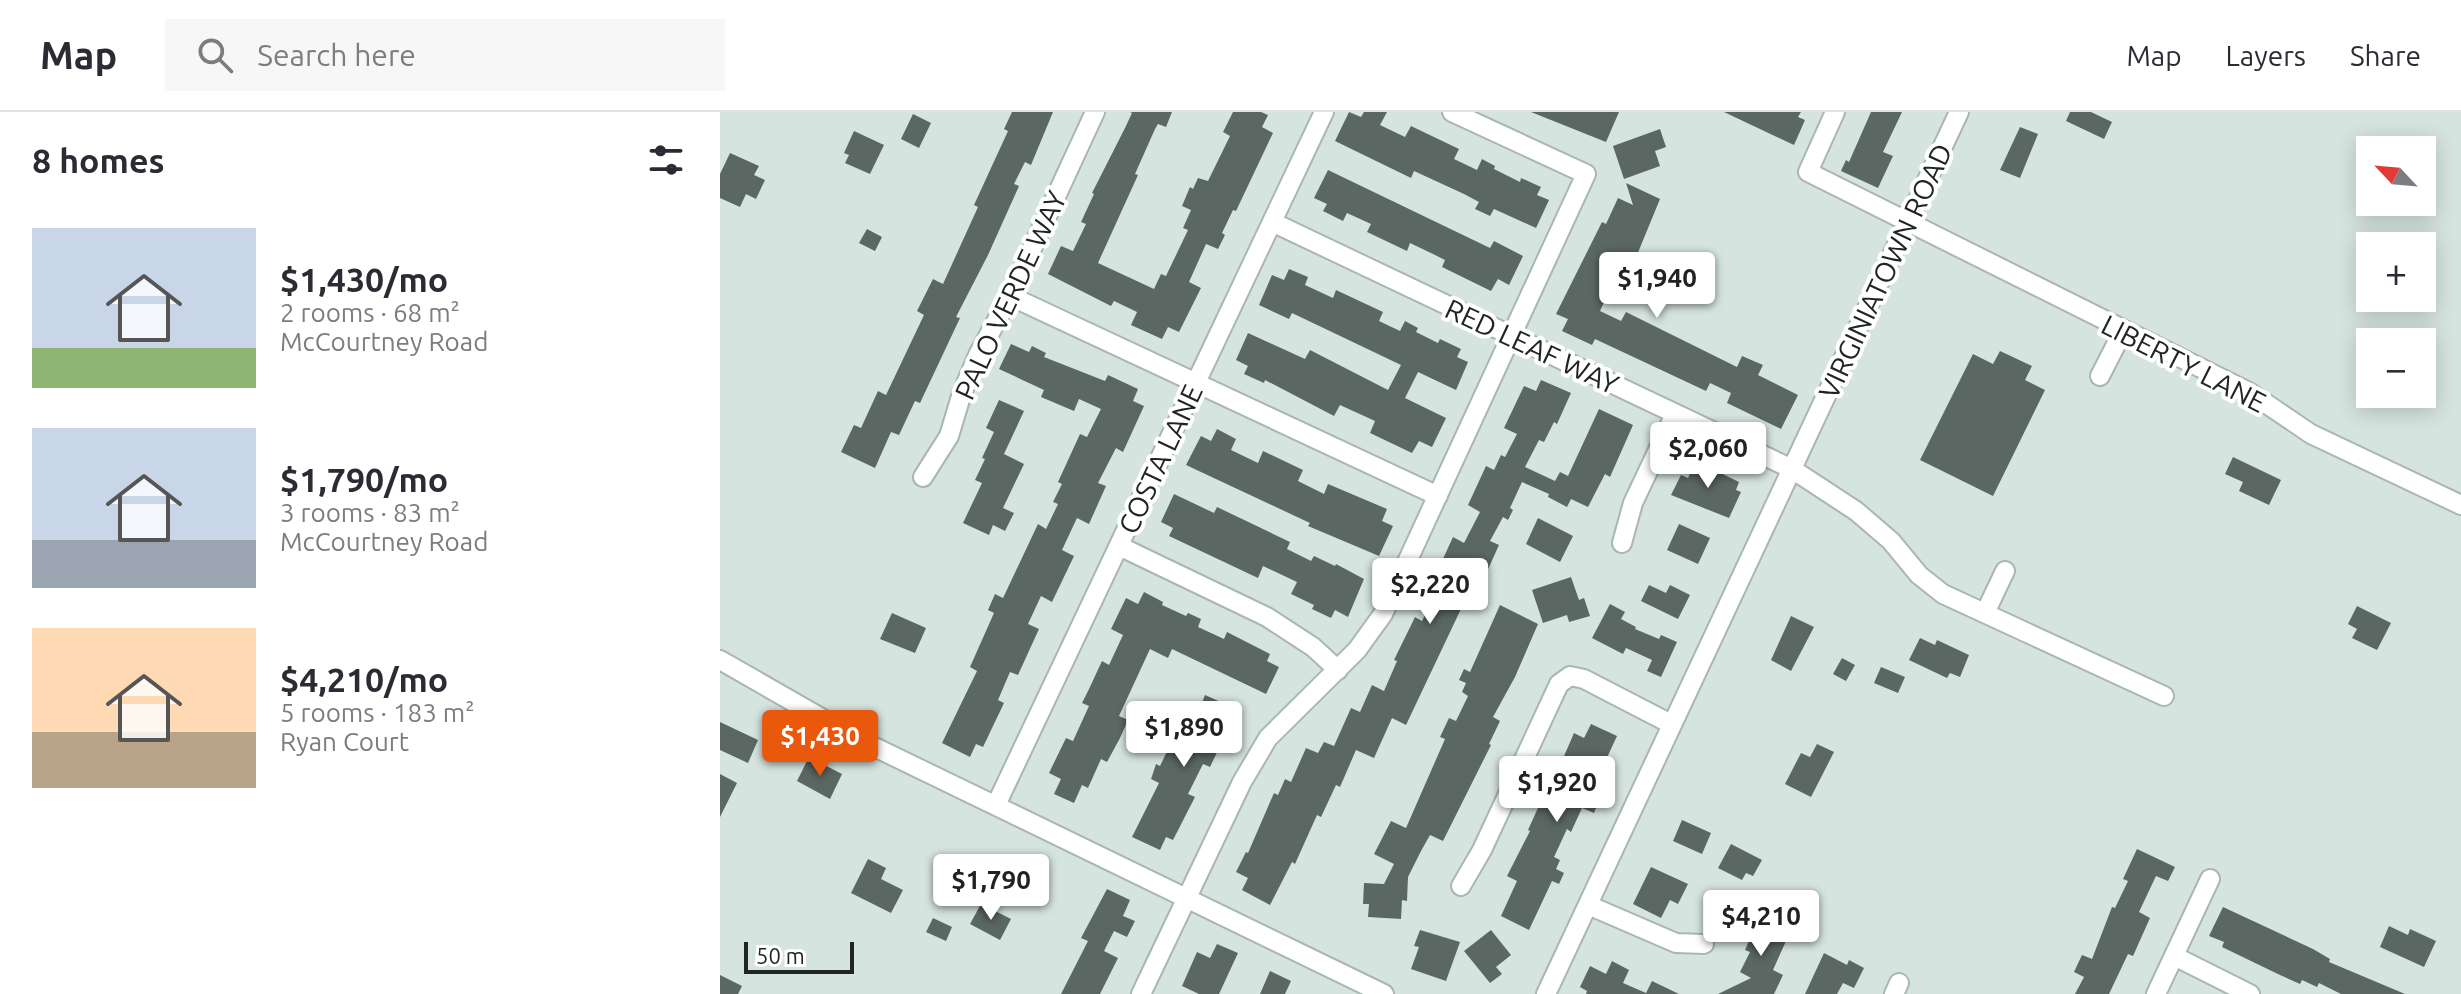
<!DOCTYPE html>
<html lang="en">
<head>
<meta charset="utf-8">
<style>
	body { margin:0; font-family:Ubuntu,sans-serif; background:#f7f7f7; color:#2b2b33; height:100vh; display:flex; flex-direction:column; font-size:30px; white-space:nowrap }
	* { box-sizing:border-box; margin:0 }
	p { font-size:26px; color:#7c7c81 }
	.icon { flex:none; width:44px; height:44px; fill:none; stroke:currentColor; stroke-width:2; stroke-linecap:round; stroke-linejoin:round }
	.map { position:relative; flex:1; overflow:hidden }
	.sheet { display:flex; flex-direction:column; background:#fff; width:720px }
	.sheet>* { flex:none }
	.needle { width:52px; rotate:296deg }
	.tools { position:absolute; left:1636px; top:24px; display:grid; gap:16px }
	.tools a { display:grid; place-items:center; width:80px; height:80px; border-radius:0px; background:#fff; box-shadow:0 4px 20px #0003; font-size:40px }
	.scale { position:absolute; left:24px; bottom:20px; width:110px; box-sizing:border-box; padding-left:8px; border:4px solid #202524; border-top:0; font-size:22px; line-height:28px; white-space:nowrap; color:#202524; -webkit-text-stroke:6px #fff; paint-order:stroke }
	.price { position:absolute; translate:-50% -68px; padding:0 18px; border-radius:8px; background:#fff; color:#222; font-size:26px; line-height:52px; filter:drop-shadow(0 2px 4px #0008) }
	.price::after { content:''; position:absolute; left:50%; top:48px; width:24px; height:18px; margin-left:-12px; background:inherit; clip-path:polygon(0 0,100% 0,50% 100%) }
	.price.current { background:#ea580c; color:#fff }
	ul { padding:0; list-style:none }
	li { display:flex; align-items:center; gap:24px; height:200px; padding:0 32px }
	li span { display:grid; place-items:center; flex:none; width:224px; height:160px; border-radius:0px; color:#555 }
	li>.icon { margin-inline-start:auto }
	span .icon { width:96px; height:96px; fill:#fffc; stroke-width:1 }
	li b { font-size:34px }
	h2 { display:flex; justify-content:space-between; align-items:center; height:96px; padding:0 32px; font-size:34px }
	header { display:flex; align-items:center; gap:48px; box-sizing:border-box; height:112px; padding:0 40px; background:#fff; border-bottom:2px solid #e1e1e2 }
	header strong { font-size:38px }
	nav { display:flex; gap:44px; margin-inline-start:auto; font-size:28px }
	.search { width:560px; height:72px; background:#f7f7f7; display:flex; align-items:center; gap:20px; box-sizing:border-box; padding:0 28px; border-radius:0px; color:#7c7c81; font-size:30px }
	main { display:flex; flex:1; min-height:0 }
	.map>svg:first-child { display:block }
	.building { fill:#5b6763 }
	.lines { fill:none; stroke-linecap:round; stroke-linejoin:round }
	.minor-casing { stroke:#a9b6b2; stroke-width:22 }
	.minor { stroke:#fff; stroke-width:18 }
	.labels { text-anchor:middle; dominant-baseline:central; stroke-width:8; stroke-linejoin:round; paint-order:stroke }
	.street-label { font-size:28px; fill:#202524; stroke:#fff }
</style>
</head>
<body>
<header>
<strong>Map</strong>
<div class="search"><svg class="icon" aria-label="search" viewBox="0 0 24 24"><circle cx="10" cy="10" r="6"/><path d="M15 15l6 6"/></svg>Search here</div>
<nav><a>Map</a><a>Layers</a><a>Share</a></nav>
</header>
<main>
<section class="sheet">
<h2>8 homes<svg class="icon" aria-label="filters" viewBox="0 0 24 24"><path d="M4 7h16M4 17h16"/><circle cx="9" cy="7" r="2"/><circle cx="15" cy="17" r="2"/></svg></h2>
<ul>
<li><span style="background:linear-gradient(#c9d6e8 75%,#8fb573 0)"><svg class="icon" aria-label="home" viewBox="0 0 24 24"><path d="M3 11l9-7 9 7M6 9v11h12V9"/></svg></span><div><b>$1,430/mo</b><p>2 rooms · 68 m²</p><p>McCourtney Road</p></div></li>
<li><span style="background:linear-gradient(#c9d6e8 70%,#9aa5b1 0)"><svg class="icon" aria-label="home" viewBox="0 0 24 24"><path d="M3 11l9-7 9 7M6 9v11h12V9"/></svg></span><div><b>$1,790/mo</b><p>3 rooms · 83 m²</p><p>McCourtney Road</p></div></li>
<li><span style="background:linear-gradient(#ffd9b3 65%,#b9a48a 0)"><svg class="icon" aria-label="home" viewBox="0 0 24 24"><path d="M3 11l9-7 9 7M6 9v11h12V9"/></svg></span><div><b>$4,210/mo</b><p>5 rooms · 183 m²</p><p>Ryan Court</p></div></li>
</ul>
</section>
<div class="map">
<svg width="1741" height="882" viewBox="0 0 1741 882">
	<rect width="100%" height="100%" fill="#d6e4e0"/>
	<path class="building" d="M292,0H333L311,53L305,50L294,72L299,74L268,143L236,205L240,206L200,291L195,289L179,323L171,320L155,356L121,340L134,313L141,316L158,279L166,283L204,203L197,199L213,167L223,172L258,95L254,93L288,19L284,17Z
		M410,0H452L446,15L438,12L435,17L415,62L418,63L378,151L434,177L441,162L446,164L468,118L463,116L471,98L462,94L470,75L473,77L478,66L488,69L510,24L503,20L513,0H541L548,3L542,15L553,21L516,99L513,98L502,121L505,123L498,137L486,132L469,170L481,176L459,220L448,215L442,227L411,213L417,200L394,189L391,194L328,162L341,134L353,139L366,112L361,110L374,82L372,81L405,16L412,1Z
		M629,0L641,5L644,0H667L660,13L685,25L691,14L739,37L734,47L757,58L762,47L775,54L774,57L800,70L801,66L821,75L817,83L829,88L816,116L774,97L770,104L755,97L759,90L744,82L694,59L691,66L615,29Z
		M811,0H899L886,30Z
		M1004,0H1081L1078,5L1085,8L1074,33Z
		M1151,0H1182L1163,40L1173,44L1158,76L1121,59L1126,48L1129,50Z
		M1350,0H1371L1392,10L1384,27L1346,9Z
		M193,2L211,11L199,36L181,27Z
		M1300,15L1318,22L1300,66L1280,58Z
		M940,17L946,35L935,39L940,54L904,67L893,34Z
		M134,19L164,33L150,62L125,51L129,43L124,41Z
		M10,41L39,54L34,63L45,68L36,87L26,82L20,95L0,86V62Z
		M608,58L770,136L774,129L803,144L789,173L778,167L771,179L722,155L725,148L713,142L690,131L687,139L647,120L651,112L627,101L623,109L603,99L607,92L594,86Z
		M906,71L940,87L910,160L900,156L880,199L901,209L906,200L1017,255L1022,244L1043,253L1038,263L1078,283L1061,317L1007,291L1011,281L990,271L986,279L875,227L872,233L842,219L848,207L836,202L882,110L886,112L898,86L913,93Z
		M147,117L162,125L155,139L139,131Z
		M569,157L588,165L585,173L613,186L616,178L663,200L659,209L680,219L685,209L698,216L696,220L718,231L720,227L741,237L737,245L748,250L736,278L698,260L685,286L726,306L712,335L699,329L692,341L650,321L655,309L620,293L614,304L545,268L544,271L524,262L528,254L516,248L528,221L585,247L590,238L668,278L681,253L572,201L569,207L539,193L552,163L564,168Z
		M291,232L309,240L312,234L326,241L324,245L385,269L388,263L418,277L413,289L424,294L403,340L396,336L378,371L386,374L369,412L357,406L342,438L354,444L332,490L321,484L308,512L319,517L298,563L290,560L278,588L284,591L263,635L256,632L250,645L222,631L257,559L250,555L274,501L268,498L275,482L283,486L318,412L326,417L338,392L333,390L342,372L338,370L360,322L367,325L381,297L359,287L354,299L321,285L324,278L279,257Z
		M1280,239L1312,254L1305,268L1325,278L1273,384L1200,348L1253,242L1273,252Z
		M821,268L851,281L837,312L834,310L824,330L819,328L805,355L835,369L840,360L848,364L879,297L913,313L890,365L885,362L868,395L851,387L847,395L828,385L829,382L802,370L790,396L793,398L788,408L783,405L770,429L779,433L765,464L758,461L686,613L672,606L654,646L636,638L620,675L616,673L601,705L597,703L575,752L572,750L550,793L522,778L528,766L516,760L526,740L528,741L554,681L558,683L565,667L571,670L586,636L598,641L604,630L614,634L631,596L640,600L652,573L664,579L677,549L674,548L695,505L702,509L718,476L711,473L733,425L744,431L760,400L748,393L766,354L774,358L781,343L785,345L797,322L784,316L804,274L816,279Z
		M279,288L304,299L284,342L304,352L283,396L294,401L285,419L273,413L269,423L243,411L262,371L255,368L265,347L262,346L274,320L266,316Z
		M497,317L516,327L511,338L538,351L543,339L583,358L578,369L604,382L608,372L667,397L662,409L673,414L659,444L588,414L590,411L466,353L481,324L491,329Z
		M1513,345L1561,368L1549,393L1519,379L1523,370L1505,362Z
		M976,349L1019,370L1016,378L1021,380L1009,406L951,383L961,363L968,366Z
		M454,382L494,401L497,395L570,430L567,437L591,449L594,444L615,454L616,452L644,467L628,505L615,498L611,506L592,497L594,493L571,482L577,470L543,454L538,466L449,424L453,416L441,410Z
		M818,406L853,424L840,450L806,432Z
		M959,412L990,426L978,452L947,438Z
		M851,465L859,488L864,486L870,504L849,510L847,503L823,511L812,478Z
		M929,473L946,481L950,473L970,483L958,507L921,489Z
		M424,480L443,490L442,493L466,504L468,501L481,507L478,515L504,527L507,520L550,542L547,549L559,555L546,582L452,537L448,546L430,537L399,604L408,608L400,626L387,650L381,647L368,676L362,673L354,691L334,682L341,667L329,661L346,626L353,629L369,594L362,591L369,577L382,549L389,553L403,523L391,517L406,486L418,492Z
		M890,492L905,500L901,507L916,515L915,517L939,527L941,523L957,530L941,565L927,559L932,548L906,536L903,542L872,526Z
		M780,493L818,512L795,565L773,605L780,609L769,632L771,633L723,729L710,723L701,739L688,765L687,789L682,788L681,807L648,805L649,792H643L644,771L664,772L674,752L654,742L671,709L686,716L725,627L720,625L729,606L736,609L748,584L742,580L746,571L739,568L744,557L750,560Z
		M1637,494L1671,511L1657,538L1632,526L1637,517L1628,512Z
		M172,501L206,516L195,541L160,527Z
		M1071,504L1094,515L1071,559L1051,548Z
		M1200,526L1215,533L1217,528L1249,543L1240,565L1230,561L1227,566L1189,548Z
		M1122,546L1135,553L1126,569L1113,562Z
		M1161,555L1185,565L1178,581L1154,571Z
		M485,583L521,599L515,613L511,611L490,655L483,652L468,682L475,685L453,728L446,725L440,738L412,725L439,671L431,667L436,652L440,654L470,592L480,596Z
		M0,610L38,628L28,651L0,638Z
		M871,612L897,624L878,665L887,670L874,701L862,696L851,720L847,717L834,745L840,748L836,757L844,761L839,772L832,769L809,818L781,804L797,769L787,764L810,719L808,718L822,687L834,693L847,671L835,665L854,621L864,626Z
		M1097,632L1114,640L1091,685L1065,672L1081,641L1090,645Z
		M89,645L122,662L110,687L77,669Z
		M0,662L17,671L0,705Z
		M962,708L991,721L982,742L953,729Z
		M1011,732L1042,748L1033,764L1026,761L1022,768L998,756Z
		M1417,737L1455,755L1448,769L1436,764L1419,800L1430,806L1413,844L1408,842L1389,882H1355L1364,865L1354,860L1362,843L1372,847L1392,795L1395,796L1408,769L1403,767Z
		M148,747L166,756L161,767L183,778L171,801L131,781Z
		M931,755L968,772L958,792L950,788L941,806L913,792Z
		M387,777L410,788L403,804L415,809L407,825L394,819L384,839L398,846L380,882H341L368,829L361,826Z
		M261,792L291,807L280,828L250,812Z
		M1503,795L1593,837L1610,847L1609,850L1685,882H1621L1599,871L1597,875L1582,868L1580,872L1560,863L1502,835L1504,830L1489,824Z
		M1029,801L1070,820L1053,858L1063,863L1054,882H998L1031,866L1020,860L1030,840L1025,838L1032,822L1022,817Z
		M213,806L232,815L226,829L206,820Z
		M1669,814L1688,823L1690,817L1716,829L1704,855L1660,835Z
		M700,818L740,830L726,869L691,857L699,835L694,834Z
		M771,818L791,843L776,855L782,862L770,871L744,839Z
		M497,832L518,841L499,882H479L462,874L477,840L490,846Z
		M1104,841L1127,853L1129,848L1144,856L1134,876L1123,871L1117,882H1085Z
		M892,849L909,858L903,871L926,881L932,869L959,882H866L867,879L860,875L870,854L886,862Z
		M550,859L571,869L565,882H540Z
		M0,863L22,874L18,882H0Z"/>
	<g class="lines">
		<g class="minor-casing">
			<path id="minor" d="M1115,0L1088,60L1529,280L1591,322L1741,393
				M552,110L1072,357L1136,399L1171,429L1199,463L1223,482L1444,584
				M290,184L718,384
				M1380,264L1403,219
				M203,365L229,324L242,281L258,243L290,184L375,0
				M902,431L913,391L955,302
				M399,434L547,505L593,535L618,558
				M1265,501L1285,459
				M0,548L138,627L664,882
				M276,693L604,0
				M741,774L762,738L839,572L850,564L864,567L951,612
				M868,793L956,831L984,832
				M1454,844L1530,882
				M421,882L522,670L548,626L637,538L663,502L866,62L732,0
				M826,882L1239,0
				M1174,882L1179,871
				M1436,882L1490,767"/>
		</g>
		<use href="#minor" class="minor"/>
	</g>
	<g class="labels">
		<g class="street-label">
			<text transform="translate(1165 159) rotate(-65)">VIRGINIATOWN ROAD</text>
			<text transform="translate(290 183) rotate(-65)">PALO VERDE WAY</text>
			<text transform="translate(812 234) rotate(25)">RED LEAF WAY</text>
			<text transform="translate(1464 251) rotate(27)">LIBERTY LANE</text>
			<text transform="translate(440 347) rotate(-65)">COSTA LANE</text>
		</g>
	</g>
</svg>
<div class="tools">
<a><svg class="needle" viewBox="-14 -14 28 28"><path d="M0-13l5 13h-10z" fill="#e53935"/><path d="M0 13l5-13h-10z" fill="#7c7c81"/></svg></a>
<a>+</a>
<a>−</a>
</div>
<div class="scale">50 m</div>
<b class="price" style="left:937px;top:208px">$1,940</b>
<b class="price" style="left:988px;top:378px">$2,060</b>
<b class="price" style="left:710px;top:514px">$2,220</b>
<b class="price" style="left:464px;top:657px">$1,890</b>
<b class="price current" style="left:100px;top:666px">$1,430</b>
<b class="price" style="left:837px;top:712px">$1,920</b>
<b class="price" style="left:271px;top:810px">$1,790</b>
<b class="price" style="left:1041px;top:846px">$4,210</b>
</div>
</main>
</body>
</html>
